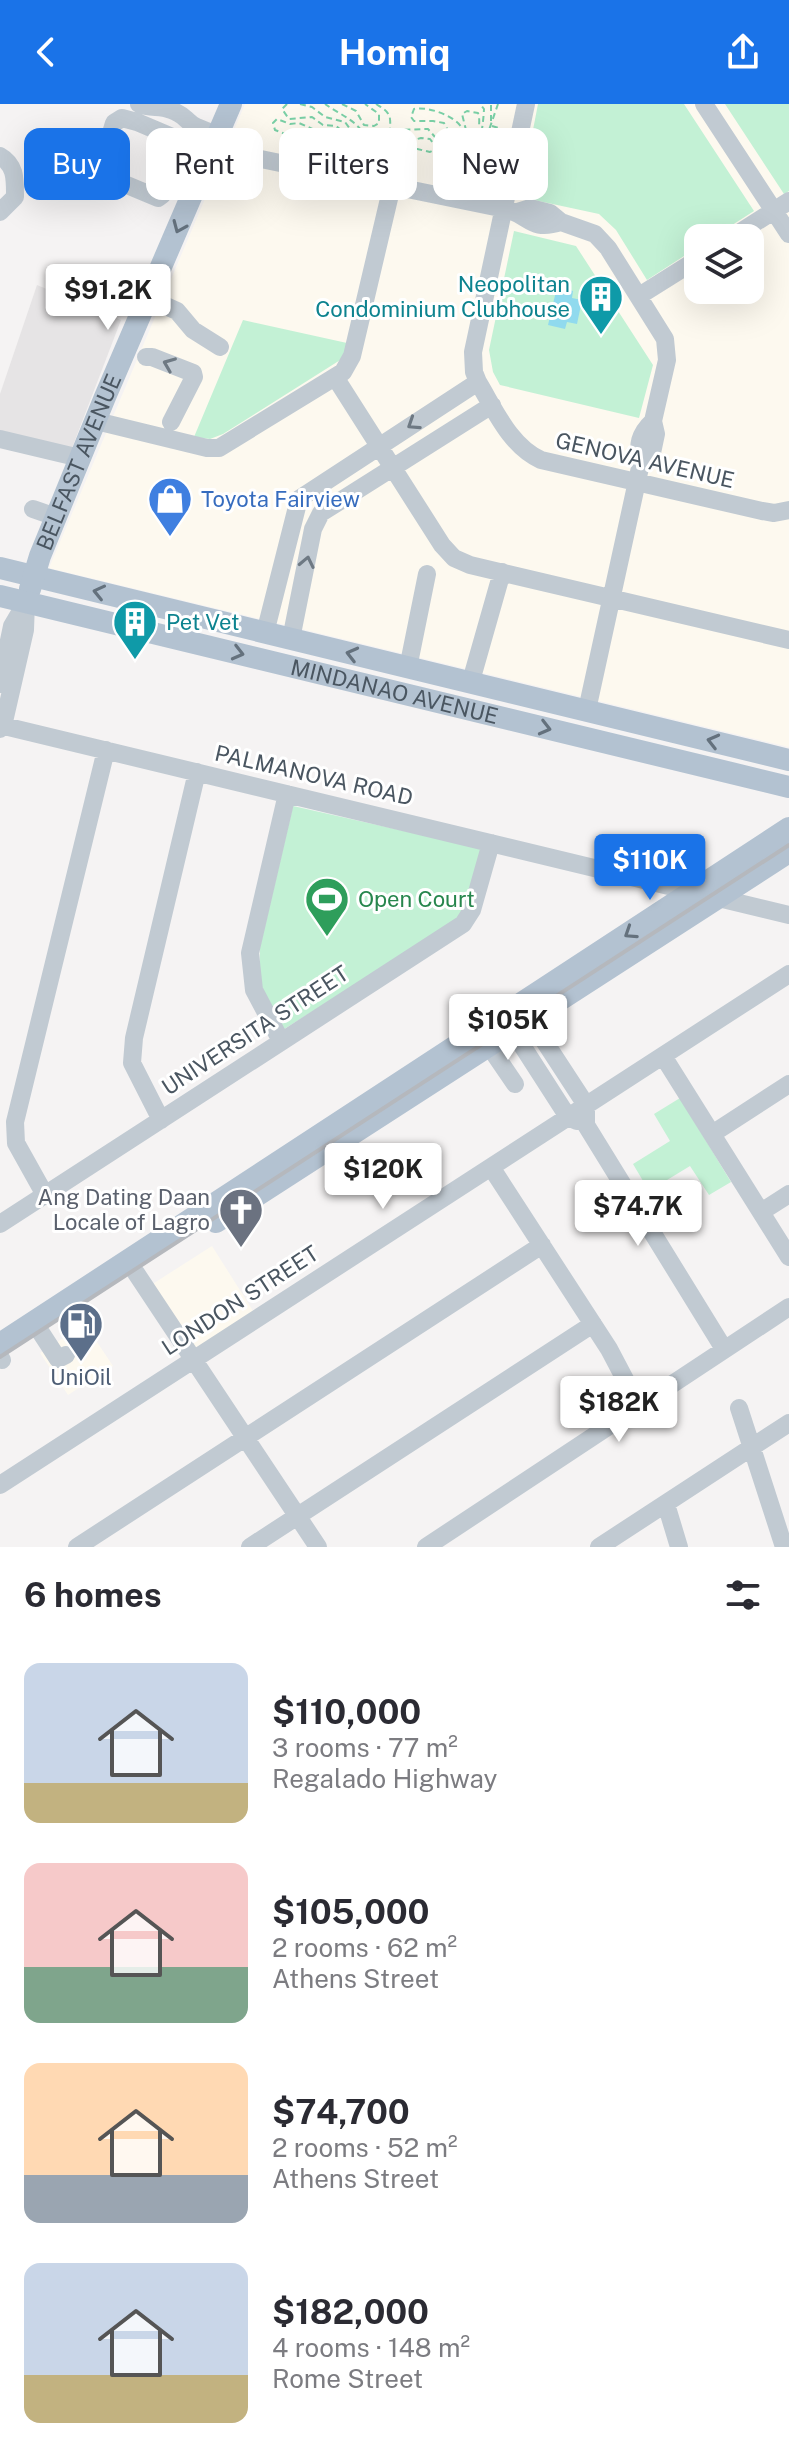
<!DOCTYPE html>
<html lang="en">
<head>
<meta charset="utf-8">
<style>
	body { margin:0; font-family:"Public Sans",sans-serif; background:#f2f2f3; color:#2b2b33; height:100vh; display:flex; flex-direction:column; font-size:30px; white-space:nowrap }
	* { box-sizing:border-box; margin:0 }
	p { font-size:26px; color:#7c7c81 }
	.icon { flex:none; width:44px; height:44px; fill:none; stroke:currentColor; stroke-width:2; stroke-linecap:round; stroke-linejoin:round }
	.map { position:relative; height:1443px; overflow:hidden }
	.sheet { display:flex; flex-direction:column; background:#fff; flex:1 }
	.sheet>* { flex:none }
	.top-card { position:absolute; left:24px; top:24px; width:742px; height:72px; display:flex; gap:16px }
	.controls { position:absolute; left:684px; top:120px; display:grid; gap:16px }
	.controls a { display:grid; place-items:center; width:80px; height:80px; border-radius:16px; background:#fff; box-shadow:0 8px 32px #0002; font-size:40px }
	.price { position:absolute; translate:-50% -68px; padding:0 18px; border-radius:8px; background:#fff; color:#222; font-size:26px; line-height:52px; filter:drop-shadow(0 2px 4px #0008) }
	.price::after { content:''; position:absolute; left:50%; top:48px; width:24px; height:18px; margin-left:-12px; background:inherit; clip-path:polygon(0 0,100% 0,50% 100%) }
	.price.current { background:#1a73e8; color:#fff }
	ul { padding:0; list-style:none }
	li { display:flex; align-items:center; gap:24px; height:200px; padding:0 24px }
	li span { display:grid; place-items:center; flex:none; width:224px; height:160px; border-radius:16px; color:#555 }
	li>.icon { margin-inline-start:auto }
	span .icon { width:96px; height:96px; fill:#fffc; stroke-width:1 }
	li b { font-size:34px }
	h2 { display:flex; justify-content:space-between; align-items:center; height:96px; padding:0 24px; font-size:34px }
	.chip { padding:0 28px; border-radius:16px; background:#fff; box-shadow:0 8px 32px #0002; font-size:28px; line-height:72px }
	.chip.current { background:#1a73e8; color:#fff }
	header { display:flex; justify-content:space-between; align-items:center; height:104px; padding:0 24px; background:#1a73e8; color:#fff; font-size:36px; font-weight:700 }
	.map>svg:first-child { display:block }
	.commercial { fill:#fdf9ef; fill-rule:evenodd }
	.education { fill:#e6e4e5 }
	.green { fill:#c3f1d5 }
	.water { fill:#90daee }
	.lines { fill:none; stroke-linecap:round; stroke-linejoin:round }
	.path { stroke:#7ad0a6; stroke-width:2; stroke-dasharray:6 4; stroke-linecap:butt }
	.minor { stroke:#c1cad2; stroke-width:18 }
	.major { stroke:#b3c2d1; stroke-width:22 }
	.rail { stroke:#b5b8bd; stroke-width:4 }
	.oneway { stroke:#64717d }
	.oneway2 { stroke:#6e7983 }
	.labels { text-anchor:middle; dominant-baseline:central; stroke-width:6; stroke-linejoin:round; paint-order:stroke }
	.culture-label { font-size:22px; fill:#0d838f; stroke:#fff; text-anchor:end }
	.street-label { font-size:22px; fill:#4a5661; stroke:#fff }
	.shop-label { font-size:22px; fill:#366cbe; stroke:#fff; text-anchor:start }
	.leisure-label { font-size:22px; fill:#27864d; stroke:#fff; text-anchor:start }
	.worship-label { font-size:22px; fill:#5b616d; stroke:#fff; text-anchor:end }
	.service-label { font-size:22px; fill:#4e5e75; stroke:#fff }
</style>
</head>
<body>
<header><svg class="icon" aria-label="back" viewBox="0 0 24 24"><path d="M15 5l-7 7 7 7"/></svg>Homiq<svg class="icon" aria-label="share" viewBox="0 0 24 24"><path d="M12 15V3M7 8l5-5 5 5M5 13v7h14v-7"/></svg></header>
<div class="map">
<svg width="789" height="1443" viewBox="0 0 789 1443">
	<rect width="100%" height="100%" fill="#f5f3f3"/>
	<path class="commercial" d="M245,0H789V643L49,464ZM698,134H750V186H698Z
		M212,1142L255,1210L194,1248L151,1181Z
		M85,1220L113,1262L68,1291L40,1249Z"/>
	<path class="education" d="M37,181L121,216L72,344L0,328V290Z"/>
	<path class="green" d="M538,0H684L754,107L712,134H698V143L647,176L616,126L599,110L520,93Z
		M725,0H789V87L784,90Z
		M514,127L576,142L653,261L639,314L500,281L493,268L489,246Z
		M243,216L347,239L345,253L223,330L210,335L194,333Z
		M293,702L484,745L459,816L281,927L259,882L260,843Z
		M680,994L731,1078L709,1091L690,1062L649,1087L633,1060L670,1037L654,1010Z"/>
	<path class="water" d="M557,183L573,187L572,194L582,196L577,220L567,218L565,225L548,221Z"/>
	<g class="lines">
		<path class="path" d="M287,0L282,5L289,15L312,13L323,21L336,22L341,26L339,33L335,35L299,19L290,20L277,15L273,19L275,26L303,37L315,49
			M300,0L312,3L325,13L345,18L361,40L370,42L374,39L371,32L364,30C354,15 339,10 325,0
			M342,0L356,7L364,21L374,22L379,19V10L365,0
			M376,0C382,4 389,7 390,15C392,32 379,61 413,44L430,48L437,44L430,35L421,34L398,40L393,34L398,26L428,25L435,33L443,34L449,28L444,19L433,17H414L411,13L414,5C428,2 457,12 463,26L460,32L442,47L441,51L448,56L456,53L466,26L462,10L467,7L478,9C483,23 472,48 462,57V62L468,65L473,62C479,44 483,25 484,5L480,0
			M491,17V0
			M492,22L505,26
			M470,81L498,0"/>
		<path class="minor" d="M139,0C151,5 160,1 171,6C186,12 183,14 193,21C200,25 210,28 218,31
			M526,0L473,248L474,268L478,278C495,306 510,342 541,356L762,407L774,409L789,406
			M704,0L789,130
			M185,39L162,91L158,94L103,71L100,65L114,19L122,14L137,18L210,49
			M212,45L505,105C530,111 530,128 561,118
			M0,52C16,61 15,76 15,93L0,108
			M517,108L530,104L550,109L561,118L595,130L608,144L665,235L667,256L653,317L656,330L652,349L641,359
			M731,134L789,97
			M639,192L698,155
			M148,194L177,207L193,226L220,243
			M146,253H152L193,269L194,273L171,318
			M335,273L442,441L454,454L470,461L789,536
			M96,317L207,344H219L343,268L352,252L392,82
			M0,335L80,354
			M33,405L56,413
			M265,529L299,395L478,278
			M291,535L313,425L321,409L492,301
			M408,564L427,470
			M471,577L502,468
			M0,580L12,522L25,500
			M587,606L641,359C637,341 639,330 653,317
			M0,621L789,811
			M0,625L3,622L25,526L26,498
			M524,906L586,1001V1021L724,1245
			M507,918L568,1013L577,1017
			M281,937L254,886L250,849L287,690
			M489,942L515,980
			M663,952L789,1153
			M161,1016L132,959L134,934L197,668
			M712,1030L789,980
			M491,1063L609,1245L639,1302
			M45,1091L16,1039L15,1018L106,646
			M761,1108L789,1090
			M0,1120L463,820L472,806L491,739
			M136,1169L318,1443
			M69,1213L85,1237L80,1242
			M34,1218L58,1255L66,1251
			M0,1253L2,1256
			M739,1304L784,1443
			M0,1381L789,870
			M666,1400L679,1443
			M77,1443L542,1141
			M250,1443L593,1220
			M426,1443L789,1203
			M599,1443L789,1319"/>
		<g class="major">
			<path d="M0,464L789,656"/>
			<path id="s1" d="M30,485L40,452L105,293L231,0"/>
			<path id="s2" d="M0,492L789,683"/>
			<path d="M216,1118L789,748"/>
			<path d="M0,1240L789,724"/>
		</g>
		<path class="rail" d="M0,1253L789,741"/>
	</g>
	<defs><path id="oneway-chevron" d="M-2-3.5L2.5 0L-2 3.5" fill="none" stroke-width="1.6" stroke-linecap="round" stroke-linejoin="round" transform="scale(2)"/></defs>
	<g class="oneway">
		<use href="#oneway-chevron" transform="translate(179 123) rotate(113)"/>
		<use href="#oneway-chevron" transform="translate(99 488) rotate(-167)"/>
		<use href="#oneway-chevron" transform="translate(238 549) rotate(14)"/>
		<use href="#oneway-chevron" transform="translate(352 550) rotate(-166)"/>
		<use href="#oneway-chevron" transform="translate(545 624) rotate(14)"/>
		<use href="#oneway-chevron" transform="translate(713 637) rotate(-166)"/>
		<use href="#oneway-chevron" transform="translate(630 829) rotate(147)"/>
	</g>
	<g class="oneway2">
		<use href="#oneway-chevron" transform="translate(169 260) rotate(-158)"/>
		<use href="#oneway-chevron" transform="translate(413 320) rotate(147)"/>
		<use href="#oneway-chevron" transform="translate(307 458) rotate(-78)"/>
	</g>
	<defs>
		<g id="building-pin" transform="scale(2.3)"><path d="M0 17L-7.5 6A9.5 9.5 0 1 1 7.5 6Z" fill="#0f9aa8" stroke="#fff"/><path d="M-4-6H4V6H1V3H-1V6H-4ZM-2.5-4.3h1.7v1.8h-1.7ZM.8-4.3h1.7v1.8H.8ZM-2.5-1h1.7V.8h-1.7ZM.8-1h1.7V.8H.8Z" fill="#fff"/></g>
		<g id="shop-pin" transform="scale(2.3)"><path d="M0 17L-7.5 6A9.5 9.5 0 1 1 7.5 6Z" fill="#3f7fe0" stroke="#fff"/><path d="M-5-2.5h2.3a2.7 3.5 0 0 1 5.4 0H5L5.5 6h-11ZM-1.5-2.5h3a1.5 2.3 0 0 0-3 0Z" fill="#fff"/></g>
		<g id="stadium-pin" transform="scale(2.3)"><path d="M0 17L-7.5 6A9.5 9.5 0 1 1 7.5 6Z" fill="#2e9e5b" stroke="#fff"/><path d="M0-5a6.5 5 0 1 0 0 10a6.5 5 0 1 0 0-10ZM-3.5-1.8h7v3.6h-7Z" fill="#fff"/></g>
		<g id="church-pin" transform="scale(2.3)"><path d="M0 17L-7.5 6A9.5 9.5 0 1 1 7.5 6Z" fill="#6b7280" stroke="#fff"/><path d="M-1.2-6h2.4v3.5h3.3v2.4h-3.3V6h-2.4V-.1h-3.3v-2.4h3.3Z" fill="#fff"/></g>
		<g id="fuel-pin" transform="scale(2.3)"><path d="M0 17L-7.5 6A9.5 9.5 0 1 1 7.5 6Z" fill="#5c6f8a" stroke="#fff"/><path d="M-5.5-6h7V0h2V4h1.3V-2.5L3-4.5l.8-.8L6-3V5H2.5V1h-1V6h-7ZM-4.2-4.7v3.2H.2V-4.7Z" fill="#fff"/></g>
	</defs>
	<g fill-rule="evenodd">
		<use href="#building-pin" x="601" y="193"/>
		<use href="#shop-pin" x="170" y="395"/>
		<use href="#building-pin" x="135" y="518"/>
		<use href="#stadium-pin" x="327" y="795"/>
		<use href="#church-pin" x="241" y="1106"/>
		<use href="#fuel-pin" x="81" y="1220"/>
	</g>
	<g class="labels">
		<g class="culture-label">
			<text x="570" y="180">Neopolitan<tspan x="570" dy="25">Condominium Clubhouse</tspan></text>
			<text x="166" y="518" text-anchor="start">Pet Vet</text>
		</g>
		<g class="street-label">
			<text transform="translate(645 356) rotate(13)">GENOVA AVENUE</text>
			<text stroke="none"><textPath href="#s1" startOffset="136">BELFAST AVENUE</textPath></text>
			<text stroke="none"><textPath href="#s2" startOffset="406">MINDANAO AVENUE</textPath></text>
			<text transform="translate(314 671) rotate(13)">PALMANOVA ROAD</text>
			<text transform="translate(255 926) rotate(-33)">UNIVERSITA STREET</text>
			<text transform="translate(240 1196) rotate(-33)">LONDON STREET</text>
		</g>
		<g class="shop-label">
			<text x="201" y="395">Toyota Fairview</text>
		</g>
		<g class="leisure-label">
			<text x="358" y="795">Open Court</text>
		</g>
		<g class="worship-label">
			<text x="210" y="1093">Ang Dating Daan<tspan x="210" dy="25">Locale of Lagro</tspan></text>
		</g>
		<g class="service-label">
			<text x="81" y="1273">UniOil</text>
		</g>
	</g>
</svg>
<div class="controls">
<a><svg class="icon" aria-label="layers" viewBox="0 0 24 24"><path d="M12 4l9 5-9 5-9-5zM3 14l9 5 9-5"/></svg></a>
</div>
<b class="price" style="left:108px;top:228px">$91.2K</b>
<b class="price current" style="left:650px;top:798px">$110K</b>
<b class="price" style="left:508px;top:958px">$105K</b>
<b class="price" style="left:383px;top:1107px">$120K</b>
<b class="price" style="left:638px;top:1144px">$74.7K</b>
<b class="price" style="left:619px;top:1340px">$182K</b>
<div class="top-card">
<a class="chip current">Buy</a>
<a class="chip">Rent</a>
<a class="chip">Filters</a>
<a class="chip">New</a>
</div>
</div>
<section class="sheet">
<h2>6 homes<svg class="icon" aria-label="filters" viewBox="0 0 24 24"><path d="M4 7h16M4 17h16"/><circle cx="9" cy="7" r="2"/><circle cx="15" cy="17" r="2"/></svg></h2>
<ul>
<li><span style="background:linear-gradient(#c9d6e8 75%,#c2b280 0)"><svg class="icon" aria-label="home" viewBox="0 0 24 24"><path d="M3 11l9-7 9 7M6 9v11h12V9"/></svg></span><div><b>$110,000</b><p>3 rooms · 77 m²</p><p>Regalado Highway</p></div></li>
<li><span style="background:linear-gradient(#f6c9c9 65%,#7fa58c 0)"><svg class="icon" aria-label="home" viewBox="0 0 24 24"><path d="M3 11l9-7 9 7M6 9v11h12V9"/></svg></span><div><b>$105,000</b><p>2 rooms · 62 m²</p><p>Athens Street</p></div></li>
<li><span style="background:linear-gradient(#ffd9b3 70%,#9aa5b1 0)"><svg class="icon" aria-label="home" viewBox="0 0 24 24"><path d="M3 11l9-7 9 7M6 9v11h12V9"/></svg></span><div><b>$74,700</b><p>2 rooms · 52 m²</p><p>Athens Street</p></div></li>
<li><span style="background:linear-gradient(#c9d6e8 70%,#c2b280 0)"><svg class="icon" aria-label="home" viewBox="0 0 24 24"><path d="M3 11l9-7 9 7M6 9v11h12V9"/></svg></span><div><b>$182,000</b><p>4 rooms · 148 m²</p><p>Rome Street</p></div></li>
</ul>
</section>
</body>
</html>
